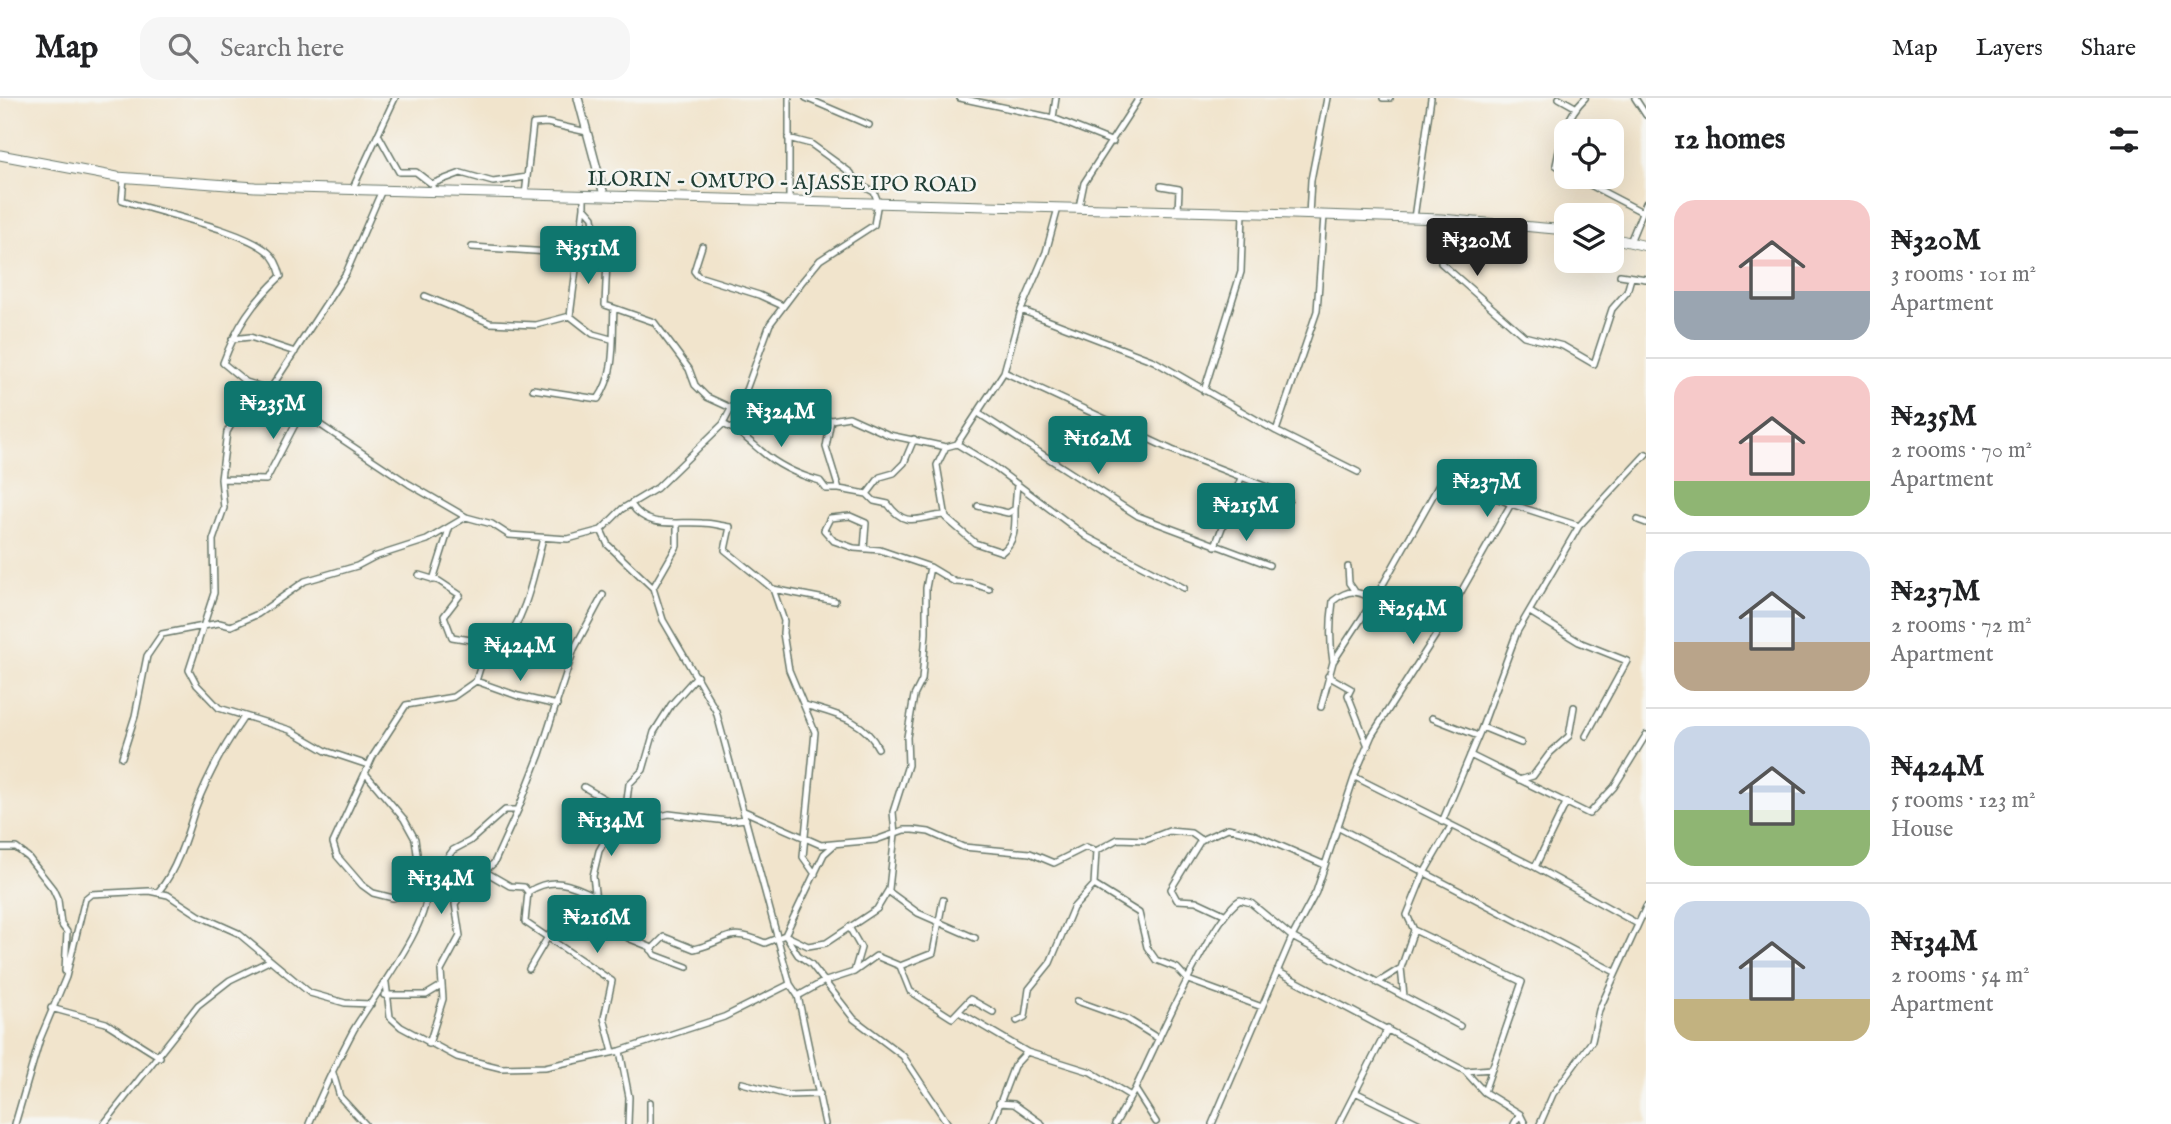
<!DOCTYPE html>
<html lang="en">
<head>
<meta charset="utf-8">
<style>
	body { margin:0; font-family:"IM FELL English",serif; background:#f6f6f6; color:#202124; height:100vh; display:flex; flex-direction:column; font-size:26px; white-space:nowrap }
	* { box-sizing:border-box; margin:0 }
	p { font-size:23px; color:#757577 }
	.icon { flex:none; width:38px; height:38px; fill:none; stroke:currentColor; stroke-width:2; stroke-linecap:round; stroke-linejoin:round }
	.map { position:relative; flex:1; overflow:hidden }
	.panel { display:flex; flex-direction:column; background:#fff; width:525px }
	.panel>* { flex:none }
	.controls { position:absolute; left:1554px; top:21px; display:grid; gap:14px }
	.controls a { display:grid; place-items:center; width:70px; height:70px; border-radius:14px; background:#fff; box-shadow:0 7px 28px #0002; font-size:35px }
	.price { position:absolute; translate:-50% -60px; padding:0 16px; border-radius:7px; background:#0f766e; color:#fff; font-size:23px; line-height:46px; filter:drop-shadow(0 2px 4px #0008) }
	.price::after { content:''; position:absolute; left:50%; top:42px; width:21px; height:16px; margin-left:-10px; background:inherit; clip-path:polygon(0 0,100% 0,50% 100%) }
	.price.selected { background:#222; color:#fff }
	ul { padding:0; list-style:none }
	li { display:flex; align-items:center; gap:21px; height:175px; padding:0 28px }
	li+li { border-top:2px solid #e0e0e0 }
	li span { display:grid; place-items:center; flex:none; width:196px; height:140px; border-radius:21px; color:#555 }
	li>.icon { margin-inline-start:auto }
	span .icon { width:84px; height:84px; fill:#fffc; stroke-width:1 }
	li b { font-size:30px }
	h2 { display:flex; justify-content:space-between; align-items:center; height:84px; padding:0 28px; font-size:30px }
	header { display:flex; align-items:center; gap:42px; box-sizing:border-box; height:98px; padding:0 35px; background:#fff; border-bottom:2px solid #e0e0e0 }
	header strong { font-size:33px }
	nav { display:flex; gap:38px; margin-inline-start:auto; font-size:24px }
	.search { width:490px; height:63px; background:#f6f6f6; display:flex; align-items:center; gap:18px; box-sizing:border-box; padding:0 24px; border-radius:21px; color:#757577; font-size:26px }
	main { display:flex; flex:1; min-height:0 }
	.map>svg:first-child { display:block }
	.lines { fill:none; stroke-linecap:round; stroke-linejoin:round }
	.minor-casing { stroke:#687769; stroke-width:8 }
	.tertiary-casing { stroke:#687769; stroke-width:10 }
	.trunk-casing { stroke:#687769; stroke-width:11 }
	.minor { stroke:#fff; stroke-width:5 }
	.tertiary { stroke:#fff; stroke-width:7 }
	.trunk { stroke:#fff; stroke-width:9 }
	.labels { text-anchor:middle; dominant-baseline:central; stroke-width:5; stroke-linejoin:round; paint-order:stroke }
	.street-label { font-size:21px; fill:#1f3d34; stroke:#f6f6f2 }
</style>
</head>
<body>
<header>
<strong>Map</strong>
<div class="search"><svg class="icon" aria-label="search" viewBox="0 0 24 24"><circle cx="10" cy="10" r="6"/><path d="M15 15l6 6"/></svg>Search here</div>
<nav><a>Map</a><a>Layers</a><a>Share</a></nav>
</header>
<main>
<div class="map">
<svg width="1646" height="1026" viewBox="0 0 1646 1026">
	<rect width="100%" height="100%" fill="#f6f6f2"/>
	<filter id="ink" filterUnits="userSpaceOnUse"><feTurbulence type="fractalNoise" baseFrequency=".0143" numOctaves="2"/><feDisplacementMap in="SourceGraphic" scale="14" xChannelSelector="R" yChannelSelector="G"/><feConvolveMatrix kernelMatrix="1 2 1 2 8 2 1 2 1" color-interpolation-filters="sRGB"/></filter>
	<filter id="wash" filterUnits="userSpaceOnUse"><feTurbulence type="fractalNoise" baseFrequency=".00686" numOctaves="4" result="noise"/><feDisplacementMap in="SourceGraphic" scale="28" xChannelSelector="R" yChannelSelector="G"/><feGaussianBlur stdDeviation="1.57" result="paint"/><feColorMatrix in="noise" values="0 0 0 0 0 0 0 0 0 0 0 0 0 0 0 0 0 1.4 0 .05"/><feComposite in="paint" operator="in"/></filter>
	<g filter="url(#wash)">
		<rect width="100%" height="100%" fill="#f1e4cc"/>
	</g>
	<g filter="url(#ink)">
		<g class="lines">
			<g class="minor-casing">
				<path id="minor" d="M806,0L869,27
					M960,0L1053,20
					M1056,0L1053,20L1113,44
					M1383,0H1390
					M1559,0L1575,9
					M1635,0L1646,17
					M379,38L399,74H416L433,87
					M1566,73L1556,67C1561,42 1566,18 1585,0
					M1575,79L1642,114
					M124,80L122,102C158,115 244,132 268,154C275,160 279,170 281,178C252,205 237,228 223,265L246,284L265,290L409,386L466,419L492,426L509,437L568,441L601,432L622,411L657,390L723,326L732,309L746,292L770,226L801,185L820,162L874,127L878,104L874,94L856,85L851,75L811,46L788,40
					M434,85L461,75L493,84L527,79
					M1161,88L1179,91L1178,113
					M352,92L395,0
					M525,97L533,26L547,25L587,34
					M789,103V0
					M584,109L570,218L593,236L611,241
					M1079,109L1084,85L1139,0
					M1309,117L1311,82L1327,0
					M1414,120L1431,0
					M1443,122L1441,165L1524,238L1563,248L1594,266L1612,211L1627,194L1631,180
					M1630,144L1646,105
					M702,148L694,173L698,178L759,197L783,208
					M472,149L579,156
					M1620,177L1646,181
					M425,198L490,225L536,227L570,218
					M614,210L654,224L689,271L695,287L707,299L742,315L758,312L808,315L831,322L849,319L889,337L946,349
					M1021,212L1154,263L1276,333L1317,213L1324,118
					M232,241L250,239L295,254
					M1004,274L1172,352L1277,393L1289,402
					M254,287L227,334L221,381L224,410L213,442L214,495L189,572L197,587L219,610L290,632L326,653L368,667
					M533,291L598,301C617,274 612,240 614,210L605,207L607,162L598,156L593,119L584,109V98
					M746,292L758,312
					M269,293L346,175L382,92
					M1204,293L1241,174L1243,114
					M978,315L1138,418L1269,467
					M831,322L826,349L839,391L867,396L874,403L888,406C906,432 920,418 945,417
					M723,326C739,333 747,341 760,352C778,368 798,377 820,383L826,391H839
					M1276,333L1358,374
					M957,346L993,368L1087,439L1184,490
					M221,381L266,382L301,315
					M867,396L880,379L894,375L904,365L914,341
					M631,406C647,432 676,423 702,425C712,425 721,428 730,429L725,452L773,491L784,523L783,535L789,572L815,634L803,759L815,776
					M978,408L1008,415L1015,411L1017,386
					M1015,411C1015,428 1016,443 1002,454L975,445L946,420L937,367L946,349L957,346L1004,274L1021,212L1046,154L1058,110
					M1638,422L1646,425
					M601,432L608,447L653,490L663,522L716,613L790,886L798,898L825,1026
					M543,440C533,480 526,521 499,552L494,551L480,570L476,583L453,599L406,607L373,658L333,745L337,758L362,787L373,795L393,800L425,790L453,752L470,743L505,712H518L540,656L574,551L603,497
					M1215,448L1241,380
					M864,451L866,425L850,418L830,420L824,432L834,443L854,450L880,452L930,469L955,484L971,485L989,491
					M1348,469L1349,485L1354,492
					M419,477L439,483L460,497L444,518L452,539L477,543L494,551
					M433,482L449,431
					M653,490L677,448V427
					M773,491L835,503
					M1377,497L1441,529
					M1530,514L1579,544L1627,563L1586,638
					M1333,564C1329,542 1330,524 1333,503C1350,490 1356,493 1374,501
					M1328,578L1351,591L1348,597L1368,648
					M476,583L518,598L557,607
					M805,607C834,616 864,621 878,650
					M1321,609L1333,564L1377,497L1444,378L1511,406
					M1432,620L1478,638
					M1521,645L1482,629L1517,534L1579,428L1646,356
					M1470,657L1589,716L1614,689L1646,637
					M122,659L135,618L147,558L162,536L219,525L231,528L258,516L305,483L357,468L374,459L427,442L466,419
					M365,675L404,721L415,741L418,763L434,776
					M1355,679L1535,769L1638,826
					M1519,682L1533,678L1550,655L1569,638L1574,609
					M584,689L642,723L669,716L727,723L746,721
					M744,713L821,747L876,742L904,732H913L929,734L963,749L1030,755L1054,765L1086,749L1096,753L1118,741L1146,742L1169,733L1191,735L1201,742L1228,730L1253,736L1325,767
					M1442,724L1482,629
					M1451,728L1424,775L1407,817L1414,832L1522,884L1484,994L1520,1016L1525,1026
					M1339,730L1615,874
					M1201,742L1171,791L1177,802L1196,803L1224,816
					M834,747L824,756L785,837L808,848L826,845L877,811L889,791L895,736L893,714L908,667L907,639L914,598L922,582L926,535V490L930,469
					M0,750H16L28,759L53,791L58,802L61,826L67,834L65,873
					M1535,769L1566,705
					M484,773L510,788L524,789L528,794L525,824L612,883L604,920L613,954
					M1094,787L1139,815L1147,849L1156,862L1177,870L1188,882L1262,909
					M888,793L918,815L975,840
					M158,794C176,774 187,737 195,711C207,679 224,648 244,619
					M528,794C553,778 571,786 595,798
					M651,852L664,839L694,851C730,843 726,828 765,845L785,837L798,857L811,866L854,921L903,958L948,1026
					M900,868L910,893L952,920L970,901L993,914
					M687,869L655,857L650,849L628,840L609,813L596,802L593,778L599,753L627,702L629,686L643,672L654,634L671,607L697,578
					M1401,870L1404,898
					M529,871L549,837
					M1277,873L1465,973L1484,994
					M854,874L876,858L900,868L933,855L943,802
					M386,885L390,919L401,929L457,959L501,970L545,969L620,953L724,919L790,886
					M1377,885L1401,870L1414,832
					M384,897H426L441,888
					M798,898L823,884L854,874L861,850L849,829
					M1077,903L1127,921L1159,941
					M51,910L106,925L160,959
					M959,914L1027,954L1091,974L1129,997
					M1017,923L1025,919L1029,891L1050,865L1073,810L1094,787L1096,753
					M429,946L443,901L441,873L460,838L455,806L467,788L494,765L518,712
					M620,953L629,999L628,1026
					M1465,973L1492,971
					M333,975L340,999L365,1026
					M742,985L788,997L820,996
					M1135,991C1152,956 1212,818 1240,802L1251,805L1292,839L1460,928
					M1355,994L1420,1026
					M999,1005L1014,1006L1042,1026
					M15,1026L40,941L66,879L85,801L91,796L149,793L168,797L200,818L238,835L310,895L345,905L371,906
					M104,1026L198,907L230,882L269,863
					M309,1026C322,994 337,963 353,933C368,906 437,817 425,790
					M650,1026V1004
					M992,1026L1014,968L1027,954
					M1115,1026L1135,991L1156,1024
					M1212,1026L1292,839L1316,794L1356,674L1372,637L1441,529L1511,406L1579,428
					M1339,1026L1388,930
					M1514,1026L1520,1016
					M1540,1026L1553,996L1592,943L1599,912L1646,809"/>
			</g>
			<g class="tertiary-casing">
				<path id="tertiary" d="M578,0L604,97"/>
			</g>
			<g class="trunk-casing">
				<path id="trunk" d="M0,57L117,79L255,89L1260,115L1441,121L1566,132
					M1612,140L1646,148"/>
			</g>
			<use href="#minor" class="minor"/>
			<use href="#tertiary" class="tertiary"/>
			<use href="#trunk" class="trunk"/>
		</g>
	</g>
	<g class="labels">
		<g class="street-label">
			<text transform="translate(782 85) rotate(1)">ILORIN - OMUPO - AJASSE IPO ROAD</text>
		</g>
	</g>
</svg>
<div class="controls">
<a><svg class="icon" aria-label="locate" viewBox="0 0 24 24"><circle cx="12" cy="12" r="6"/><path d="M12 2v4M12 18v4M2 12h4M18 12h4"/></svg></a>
<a><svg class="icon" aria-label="layers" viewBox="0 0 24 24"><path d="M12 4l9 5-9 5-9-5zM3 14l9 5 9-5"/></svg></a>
</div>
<b class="price selected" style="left:1477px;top:180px">₦320M</b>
<b class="price" style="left:588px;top:188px">₦351M</b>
<b class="price" style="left:273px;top:343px">₦235M</b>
<b class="price" style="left:781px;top:351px">₦324M</b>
<b class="price" style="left:1098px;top:378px">₦162M</b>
<b class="price" style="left:1487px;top:421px">₦237M</b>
<b class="price" style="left:1246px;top:445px">₦215M</b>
<b class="price" style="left:1413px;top:548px">₦254M</b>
<b class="price" style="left:520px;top:585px">₦424M</b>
<b class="price" style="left:611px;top:760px">₦134M</b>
<b class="price" style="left:441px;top:818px">₦134M</b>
<b class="price" style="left:597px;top:857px">₦216M</b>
</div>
<section class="panel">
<h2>12 homes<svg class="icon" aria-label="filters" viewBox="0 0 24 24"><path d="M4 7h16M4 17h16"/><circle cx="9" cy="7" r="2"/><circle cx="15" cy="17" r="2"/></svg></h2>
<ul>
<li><span style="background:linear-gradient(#f6c9c9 65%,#9aa5b1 0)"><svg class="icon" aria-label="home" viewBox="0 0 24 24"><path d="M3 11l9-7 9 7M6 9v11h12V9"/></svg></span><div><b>₦320M</b><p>3 rooms · 101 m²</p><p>Apartment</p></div></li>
<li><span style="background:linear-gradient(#f6c9c9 75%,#8fb573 0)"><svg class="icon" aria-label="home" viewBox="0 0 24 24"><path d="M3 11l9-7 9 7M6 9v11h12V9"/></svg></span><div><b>₦235M</b><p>2 rooms · 70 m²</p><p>Apartment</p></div></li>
<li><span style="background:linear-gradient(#c9d6e8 65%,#b9a48a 0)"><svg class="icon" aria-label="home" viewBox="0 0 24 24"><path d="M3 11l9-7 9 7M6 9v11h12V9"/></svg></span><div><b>₦237M</b><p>2 rooms · 72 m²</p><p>Apartment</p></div></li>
<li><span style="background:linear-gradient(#c9d6e8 60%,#8fb573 0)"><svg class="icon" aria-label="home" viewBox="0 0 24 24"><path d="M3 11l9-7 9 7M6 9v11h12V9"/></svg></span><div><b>₦424M</b><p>5 rooms · 123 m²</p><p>House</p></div></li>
<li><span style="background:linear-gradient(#c9d6e8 70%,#c2b280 0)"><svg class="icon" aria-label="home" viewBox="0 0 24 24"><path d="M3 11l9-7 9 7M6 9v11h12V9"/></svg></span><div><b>₦134M</b><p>2 rooms · 54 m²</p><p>Apartment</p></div></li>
</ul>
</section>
</main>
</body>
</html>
